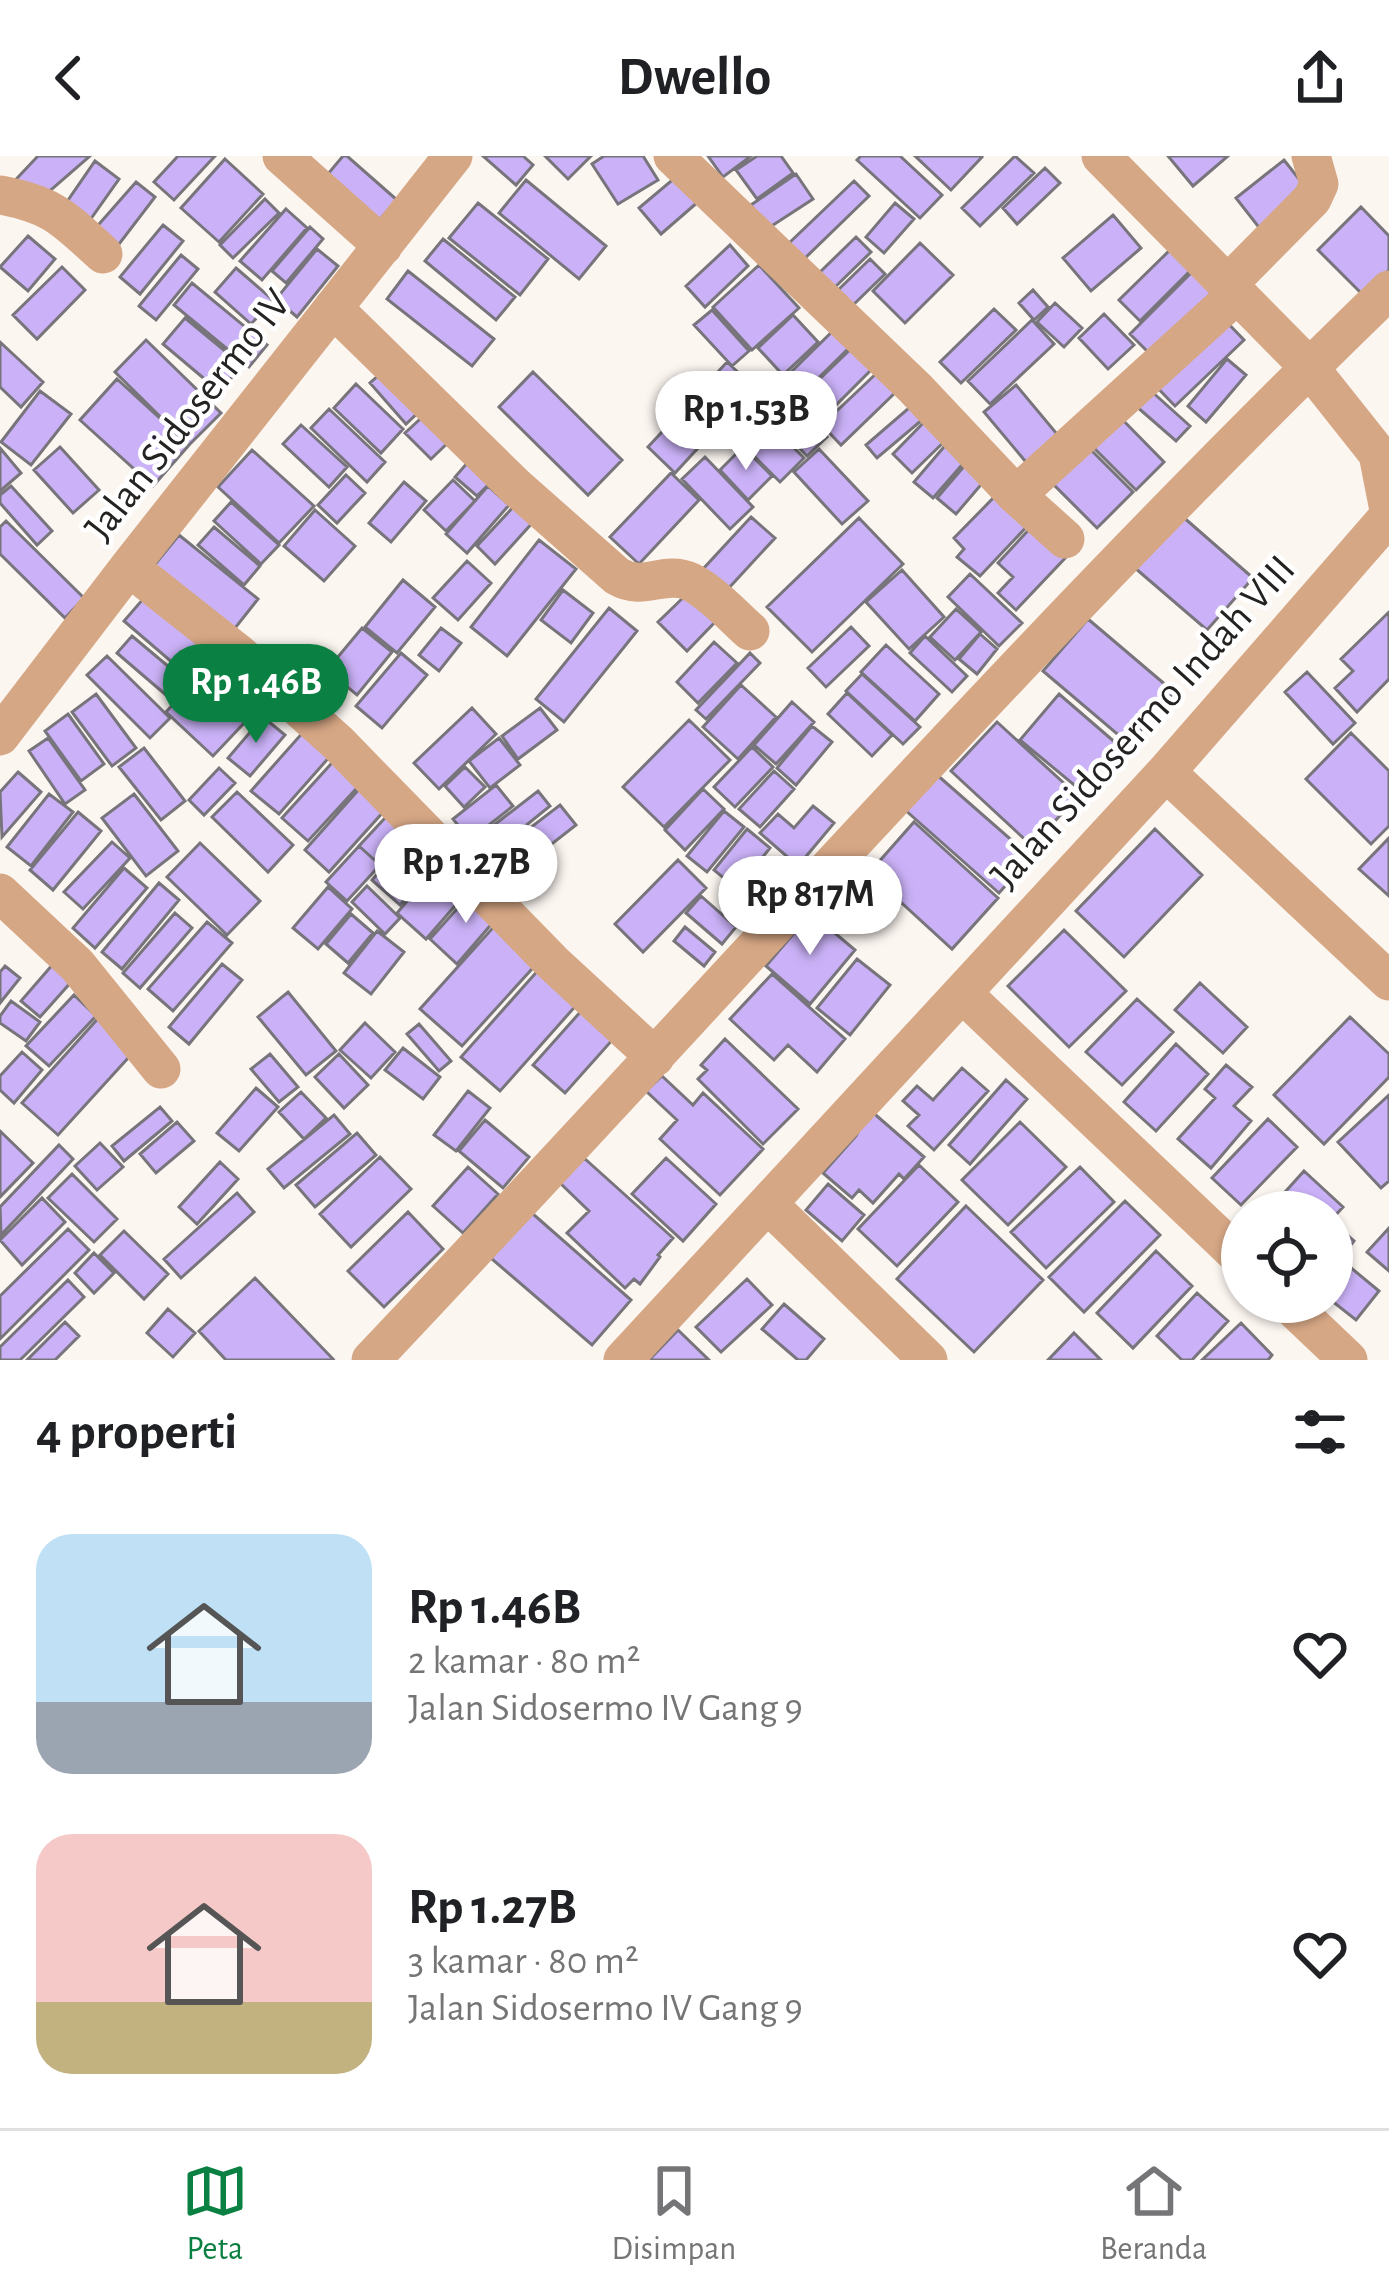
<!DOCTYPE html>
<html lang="id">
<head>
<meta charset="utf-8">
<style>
	body { margin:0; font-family:"Alegreya Sans",sans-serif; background:#f2f2f2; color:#202124; height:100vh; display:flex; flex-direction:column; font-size:45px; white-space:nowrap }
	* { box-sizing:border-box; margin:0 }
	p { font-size:39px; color:#757577 }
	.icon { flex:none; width:66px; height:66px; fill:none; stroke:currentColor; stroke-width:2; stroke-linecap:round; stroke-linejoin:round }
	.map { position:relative; height:1204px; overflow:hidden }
	.sheet { display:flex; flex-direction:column; background:#fff; flex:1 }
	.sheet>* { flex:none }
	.buttons { position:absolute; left:1221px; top:1035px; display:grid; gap:24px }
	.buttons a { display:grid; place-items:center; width:132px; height:132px; border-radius:50%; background:#fff; box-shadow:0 3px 9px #0004; font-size:60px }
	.price { position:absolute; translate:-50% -102px; padding:0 27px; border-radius:42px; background:#fff; color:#222; font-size:39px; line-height:78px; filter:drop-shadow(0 3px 6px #0008) }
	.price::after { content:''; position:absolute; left:50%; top:72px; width:36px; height:27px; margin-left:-18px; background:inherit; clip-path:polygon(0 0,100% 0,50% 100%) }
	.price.current { background:#0b8043; color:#fff }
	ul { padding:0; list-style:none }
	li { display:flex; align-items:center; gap:36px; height:300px; padding:0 36px }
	li span { display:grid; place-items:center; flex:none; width:336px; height:240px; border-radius:36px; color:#555 }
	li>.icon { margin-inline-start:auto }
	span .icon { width:144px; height:144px; fill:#fffc; stroke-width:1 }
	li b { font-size:51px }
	h2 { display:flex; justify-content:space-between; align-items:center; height:144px; padding:0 36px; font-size:51px }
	header { display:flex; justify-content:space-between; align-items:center; height:156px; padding:0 36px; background:#fff; font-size:54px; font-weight:700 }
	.tab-bar { display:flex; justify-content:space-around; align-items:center; height:168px; border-top:3px solid #e0e0e0; background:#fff; font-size:33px; color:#757577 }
	.tab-bar a { display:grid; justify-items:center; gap:6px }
	.tab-bar .current { color:#0b8043 }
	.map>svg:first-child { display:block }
	.building { fill:#cbb2f8; stroke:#77757b; stroke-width:3 }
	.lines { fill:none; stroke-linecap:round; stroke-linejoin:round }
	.street { stroke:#d6a785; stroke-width:39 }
	.labels { text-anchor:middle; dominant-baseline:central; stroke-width:9; stroke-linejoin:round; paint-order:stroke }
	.street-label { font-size:42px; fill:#252321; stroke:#fff }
</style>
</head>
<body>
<header><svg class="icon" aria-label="back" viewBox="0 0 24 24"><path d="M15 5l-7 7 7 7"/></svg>Dwello<svg class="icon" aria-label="share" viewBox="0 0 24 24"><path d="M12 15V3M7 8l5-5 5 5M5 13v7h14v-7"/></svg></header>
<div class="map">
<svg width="1389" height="1204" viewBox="0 0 1389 1204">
	<rect width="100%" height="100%" fill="#fcf6f1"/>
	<path class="building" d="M38,0H90L44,40L6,34Z
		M178,0H215L174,44L154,26Z
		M343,0H347L397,44L374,70L322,25Z
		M483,0H523L533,9L516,29Z
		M545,0H591L568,23Z
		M604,0H643L658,24L618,48L592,8Z
		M708,0H751L723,21Z
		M757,0H781L793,17L757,43L736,14Z
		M861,0H900L942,39L920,62L857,4Z
		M915,0H981L982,1L951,34Z
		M1015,0L1034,17L980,70L962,52Z
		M1168,0H1228L1193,30Z
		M225,3L263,38L219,86L181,52Z
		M1284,4L1310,37L1261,74L1236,42Z
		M95,5L119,23L85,71L62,53Z
		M1045,12L1060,27L1017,68L1003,52Z
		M796,18L813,43L767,73L751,49Z
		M677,20L699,45L661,78L639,52Z
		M526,24L606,90L579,123L499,57Z
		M854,25L869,40L802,105L787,89Z
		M136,26L155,41L113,96L93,75Z
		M265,43L279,57L233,102L220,89Z
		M478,47L548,103L520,139L449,82Z
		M895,47L914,63L884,97L866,81Z
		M1361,51L1389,80V114L1363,139L1318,94Z
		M286,53L307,72L262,124L240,105Z
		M1113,59L1141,92L1091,135L1063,102Z
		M163,69L183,85L140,138L120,121Z
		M310,71L323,83L286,127L272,115Z
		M28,80L55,103L28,135L0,111Z
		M856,81L871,96L832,134L817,119Z
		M443,83L515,141L496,164L425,105Z
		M920,87L953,119L905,167L873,135Z
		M730,89L748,110L705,151L686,130Z
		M1172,92L1192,113L1140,165L1119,144Z
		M317,93L338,110L297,161L276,143Z
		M181,99L198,113L156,164L139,150Z
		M870,103L885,118L850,152L835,137Z
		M759,109L799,152L752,194L713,151Z
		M62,111L85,134L37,183L13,159Z
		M236,112L273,144L251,168L215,136Z
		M408,115L494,183L472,210L387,143Z
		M1192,116L1220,144L1158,206L1130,178Z
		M192,127L267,189L249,211L174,149Z
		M1033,134L1048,151L1034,164L1019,147Z
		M1055,147L1082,172L1064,191L1037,166Z
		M994,153L1016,174L961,227L940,206Z
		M712,154L749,195L732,210L694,169Z
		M1217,156L1244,184L1175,250L1148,222Z
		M1104,158L1134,189L1108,213L1079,182Z
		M793,159L818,186L783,219L758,192Z
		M185,162L242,209L220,236L163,188Z
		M1032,164L1054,188L990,248L968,225Z
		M842,166L858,183L799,241L783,224Z
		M146,184L221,257L189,289L115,216Z
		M0,186L43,226L21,251L0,231Z
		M858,186L878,207L821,264L800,242Z
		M1227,203L1246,219L1206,266L1188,250Z
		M727,206L754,231L675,317L648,291Z
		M389,210L425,250L406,268L370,227Z
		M881,213L900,232L841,289L822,269Z
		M533,216L622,304L588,339L499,251Z
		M117,223L189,289L153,330L80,264Z
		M356,228L403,273L381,297L334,252Z
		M1016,229L1067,290L1036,318L984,256Z
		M1150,234L1190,270L1176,285L1136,250Z
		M40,235L71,258L31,309L1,286Z
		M917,245L929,258L877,302L866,289Z
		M751,249L804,302L780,326L727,273Z
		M800,251L827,281L807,300L779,271Z
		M1111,252L1164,306L1136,334L1082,280Z
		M329,253L385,306L367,326L311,272Z
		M431,253L456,279L431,303L405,277Z
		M932,258L952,278L912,317L893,298Z
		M301,269L347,311L329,331L283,288Z
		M955,278L974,295L933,342L914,326Z
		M1079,282L1133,336L1097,372L1042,317Z
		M60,291L99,334L73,357L34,314Z
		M743,291L772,320L748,344L720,314Z
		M0,292L21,317L0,335Z
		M819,293L868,345L842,368L794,316Z
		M252,294L314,350L279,387L218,331Z
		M475,298L491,326L477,340L455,321Z
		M705,301L753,351L730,373L682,323Z
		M972,301L991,317L956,358L937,342Z
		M671,317L699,344L639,408L610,381Z
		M346,319L365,337L337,367L318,349Z
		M453,324L475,345L446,375L424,354Z
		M404,326L426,345L391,386L369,367Z
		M11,330L52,375L37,389L0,347V339Z
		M488,330L509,349L467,397L446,378Z
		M1004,331L1035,362L980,420L957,401L964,393L954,382Z
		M231,346L279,389L261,408L214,365Z
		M516,348L534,365L495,408L477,390Z
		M315,354L355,390L324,425L284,390Z
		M1182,360L1253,422L1207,474L1135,412Z
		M751,361L775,382L726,435L703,413Z
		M859,362L903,408L812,496L767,451Z
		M6,365L84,442L65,462L0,398V371Z
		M1035,367L1069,398L1016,454L998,437L1013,421L998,407Z
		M214,371L260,410L244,429L198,389Z
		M179,379L258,443L232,476L152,412Z
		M539,384L576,413L507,500L471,471Z
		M467,405L491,427L458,464L433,442Z
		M902,414L944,461L909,493L866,446Z
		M970,418L1022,467L999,490L948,441Z
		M403,424L435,451L397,497L365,471Z
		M563,434L593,457L571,487L541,464Z
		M150,435L214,490L188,520L124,465Z
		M689,436L717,464L687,495L658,466Z
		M609,452L637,475L564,566L536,543Z
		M956,453L981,476L955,504L930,481Z
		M1389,456V523L1357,556L1335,532L1353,515L1341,503Z
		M1088,463L1174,536L1129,588L1043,515Z
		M851,471L869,490L826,531L808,512Z
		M362,472L392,496L357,539L327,514Z
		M441,472L461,487L439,515L419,499Z
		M980,478L997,493L977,518L959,503Z
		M132,480L181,521L166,539L117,497Z
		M925,480L967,520L952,536L910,497Z
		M714,486L737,507L698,547L677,526Z
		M886,489L939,538L915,565L861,516Z
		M401,497L427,519L382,572L356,550Z
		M750,497L760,507L706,563L696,554Z
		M229,498L268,531L246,558L207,525Z
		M107,500L170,562L150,582L87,519Z
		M1307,516L1355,567L1333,588L1285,536Z
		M862,518L920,571L903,588L846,535Z
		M199,521L246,565L213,600L166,556Z
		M741,529L776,561L738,603L703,571Z
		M847,537L892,579L872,600L828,558Z
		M96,538L136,592L112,610L72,556Z
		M1059,538L1117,588L1079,633L1020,584Z
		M792,546L814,566L776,608L754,589Z
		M472,552L496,578L439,633L414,607Z
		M540,552L557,574L518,603L502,580Z
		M68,558L104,608L81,625L45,575Z
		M263,561L285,579L250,620L228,602Z
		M689,564L730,604L664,671L623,631Z
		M313,565L340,589L279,658L251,635Z
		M997,566L1078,640L1032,690L951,615Z
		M812,570L832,586L796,629L777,612Z
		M1351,577L1389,615V670L1371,688L1306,623Z
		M48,582L85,634L65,648L29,595Z
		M499,582L520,609L490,632L469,605Z
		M752,591L773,611L735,651L714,631Z
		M144,592L185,645L161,664L119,611Z
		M340,598L366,622L308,685L282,662Z
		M465,611L485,631L464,651L445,630Z
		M219,612L235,627L204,659L189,644Z
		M774,615L794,633L760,671L739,653Z
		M18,616L41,636L2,681L0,636Z
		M936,618L1031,701L999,737L904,653Z
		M369,622L394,644L329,716L305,694Z
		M496,629L513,650L470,684L453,663Z
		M703,633L724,653L685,694L665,674Z
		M538,635L550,650L493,696L480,680Z
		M237,636L293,689L268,716L212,661Z
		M49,638L73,656L31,710L7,691Z
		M134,638L178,695L146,720L102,662Z
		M397,649L418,668L380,709L359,690Z
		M560,649L576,669L516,716L500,695Z
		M813,650L834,667L798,710L760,677L778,658L794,672Z
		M724,655L744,671L707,716L687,700Z
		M78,656L101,675L53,734L30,714Z
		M914,666L998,742L952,793L869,717Z
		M417,673L446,697L400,749L372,724Z
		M747,673L770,692L737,733L714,714Z
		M1155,673L1202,719L1124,801L1076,755Z
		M1389,682V740L1359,713Z
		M112,686L130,702L83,753L64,736Z
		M200,687L260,745L227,779L167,721Z
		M359,690L380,709L347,745L326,726Z
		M444,702L474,728L426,783L397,757Z
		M765,702L788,722L752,765L729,745Z
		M678,704L706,732L643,796L615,768Z
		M124,712L147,732L95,792L73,772Z
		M159,727L179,744L122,813L102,796Z
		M367,730L400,762L385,778L352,746Z
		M328,731L352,753L318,793L293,772Z
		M475,733L501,757L457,808L430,783Z
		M701,740L736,771L722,788L686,757Z
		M175,757L192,772L140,832L123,817Z
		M811,757L855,794L810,848L766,810Z
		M351,758L373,777L348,807L326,788Z
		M499,765L541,803L462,890L420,853Z
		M207,766L232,787L173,855L148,833Z
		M685,771L715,796L704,810L674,785Z
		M1064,774L1126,835L1069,891L1008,830Z
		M377,775L404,796L371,838L344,817Z
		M61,799L80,816L40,861L21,845Z
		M857,803L890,829L850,879L817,852Z
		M222,808L242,824L189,888L169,871Z
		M5,810L20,822L0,847V816Z
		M541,811L580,845L500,935L461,901Z
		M772,818L845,883L817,916L788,889L774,904L730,863Z
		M1200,827L1247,871L1223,897L1175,854Z
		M288,836L336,895L306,919L258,861Z
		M74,839L96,860L49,910L26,890Z
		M1137,843L1173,876L1122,929L1086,896Z
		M11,845L40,866L26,885L0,867V860Z
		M583,853L615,881L565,937L533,909Z
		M103,857L139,890L58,979L22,947Z
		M1350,861L1389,898V921L1324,988L1274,939Z
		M365,867L395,896L371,922L340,894Z
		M419,868L451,905L439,915L407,878Z
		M725,883L798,953L763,988L698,923L707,914L701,909Z
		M1176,888L1208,918L1156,975L1124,946Z
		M403,892L440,921L423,943L385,914Z
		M22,896L42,914L14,947L0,934V920Z
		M270,898L298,931L279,946L251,913Z
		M339,898L368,929L344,952L315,921Z
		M1226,909L1252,931L1234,950L1251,965L1211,1012L1178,983L1215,942L1205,933Z
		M962,912L988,935L934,994L908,970L919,959L903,945L917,930L933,944Z
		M662,920L693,949L703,937L763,993L720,1039L660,983L677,964L646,935Z
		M1006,924L1027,943L970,1008L949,989Z
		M256,932L278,951L239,995L217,977Z
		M468,935L490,952L456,995L434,979Z
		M301,936L326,962L304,983L279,956Z
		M1389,939V1025L1381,1032L1338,986Z
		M160,951L172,965L124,1005L112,990Z
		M870,954L924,1001L904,1023L899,1018L873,1047L859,1034L852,1042L823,1017L856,980Z
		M334,959L350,978L284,1032L268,1013Z
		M1268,963L1297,991L1241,1049L1212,1022Z
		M485,964L529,1001L503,1032L459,995Z
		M177,966L194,985L156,1017L140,998Z
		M1020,966L1066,1011L1008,1069L962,1024Z
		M0,975L33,1007L0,1041Z
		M357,977L376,999L315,1051L296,1029Z
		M100,987L123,1011L97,1034L75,1010Z
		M59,989L73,1003L1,1079L0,1051Z
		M380,1001L411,1033L351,1091L320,1058Z
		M584,1002L673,1082L658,1099L660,1101L640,1128L634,1123L625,1132L567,1077L589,1055L560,1027Z
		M666,1002L716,1048L683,1085L632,1038Z
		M220,1006L238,1023L197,1068L179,1051Z
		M919,1009L958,1046L897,1110L858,1073Z
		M468,1011L498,1038L463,1077L433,1050Z
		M1080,1011L1114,1046L1046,1112L1011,1076Z
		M1304,1015L1343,1051L1332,1063V1056H1267Z
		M72,1018L117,1063L94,1086L48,1042Z
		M828,1028L864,1059L842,1085L806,1054Z
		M237,1037L254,1056L181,1122L164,1103Z
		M42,1042L65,1066L22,1109L0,1084Z
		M1125,1045L1160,1079L1084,1156L1049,1121Z
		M966,1050L1043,1124L974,1196L897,1123Z
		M525,1051L631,1144L592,1189L485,1097Z
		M408,1056L443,1093L384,1151L348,1115Z
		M1338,1071L1354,1085L1332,1113V1078Z
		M1389,1072V1115L1367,1096Z
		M68,1073L89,1094L0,1183V1140Z
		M124,1075L168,1118L144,1143L100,1099Z
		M1156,1095L1192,1130L1133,1192L1097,1157Z
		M94,1097L114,1117L94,1137L75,1117Z
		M1350,1111L1379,1135L1356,1164L1332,1145V1135Z
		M255,1122L333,1203L331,1204H226L199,1175Z
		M747,1123L772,1149L721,1196L696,1171Z
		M68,1124L84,1141L20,1204H0V1191Z
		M1197,1137L1228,1165L1192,1204H1182L1157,1180Z
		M784,1148L824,1183L806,1204H798L762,1173Z
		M168,1153L195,1177L173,1201L147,1177Z
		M65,1166L79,1180L55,1204H27Z
		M1241,1167L1272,1199L1268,1204H1202Z
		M678,1174L709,1204H649Z
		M1074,1177L1101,1204H1048Z"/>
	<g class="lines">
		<path class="street" d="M282,0L383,90
			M673,0L915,232L1016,339L1065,383
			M1101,0L1309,211L1378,298L1389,354
			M0,39C54,49 64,63 103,98
			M1227,129L1312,43L1319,28L1311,0
			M333,152L516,331L617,420C643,435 658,418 682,423C703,427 734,461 750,475
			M1016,339L1237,138
			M129,411L239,498L337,586L552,806L655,901
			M0,580L129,411L453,0
			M1166,616L1389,825
			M0,737L77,809L161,913
			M963,838L1242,1103
			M768,1048L928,1204
			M1287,1146L1348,1204
			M371,1204C710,846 1035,476 1389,134
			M623,1204L1166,616L1389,360"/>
	</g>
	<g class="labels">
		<g class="street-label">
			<text transform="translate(188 259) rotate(-52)">Jalan Sidosermo IV</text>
			<text transform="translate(1143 566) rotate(-48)">Jalan Sidosermo Indah VIII</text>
		</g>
	</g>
</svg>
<div class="buttons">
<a><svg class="icon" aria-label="locate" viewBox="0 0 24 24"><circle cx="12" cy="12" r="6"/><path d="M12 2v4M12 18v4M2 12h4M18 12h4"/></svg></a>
</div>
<b class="price" style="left:746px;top:317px">Rp 1.53B</b>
<b class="price current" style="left:256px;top:590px">Rp 1.46B</b>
<b class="price" style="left:466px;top:770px">Rp 1.27B</b>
<b class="price" style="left:810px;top:802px">Rp 817M</b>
</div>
<section class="sheet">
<h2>4 properti<svg class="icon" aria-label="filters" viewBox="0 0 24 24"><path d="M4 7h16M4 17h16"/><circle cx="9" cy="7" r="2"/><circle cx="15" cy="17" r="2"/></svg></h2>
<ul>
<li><span style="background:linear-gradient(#bfe0f5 70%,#9aa5b1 0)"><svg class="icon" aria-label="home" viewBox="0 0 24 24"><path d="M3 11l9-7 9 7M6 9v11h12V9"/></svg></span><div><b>Rp 1.46B</b><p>2 kamar · 80 m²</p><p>Jalan Sidosermo IV Gang 9</p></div><svg class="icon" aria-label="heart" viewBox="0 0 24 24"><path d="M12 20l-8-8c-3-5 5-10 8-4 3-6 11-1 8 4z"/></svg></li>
<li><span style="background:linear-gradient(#f6c9c9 70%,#c2b280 0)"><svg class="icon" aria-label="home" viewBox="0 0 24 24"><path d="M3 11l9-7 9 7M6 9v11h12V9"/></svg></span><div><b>Rp 1.27B</b><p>3 kamar · 80 m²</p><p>Jalan Sidosermo IV Gang 9</p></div><svg class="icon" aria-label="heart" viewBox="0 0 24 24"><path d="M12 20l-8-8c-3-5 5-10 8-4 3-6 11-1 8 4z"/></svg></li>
</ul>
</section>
<nav class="tab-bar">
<a class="current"><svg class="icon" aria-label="map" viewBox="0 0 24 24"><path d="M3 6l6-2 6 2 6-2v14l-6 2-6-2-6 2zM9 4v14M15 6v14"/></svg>Peta</a>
<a><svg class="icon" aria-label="saved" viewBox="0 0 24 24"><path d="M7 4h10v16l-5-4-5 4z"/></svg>Disimpan</a>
<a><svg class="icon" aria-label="home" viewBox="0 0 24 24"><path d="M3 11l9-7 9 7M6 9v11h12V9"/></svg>Beranda</a>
</nav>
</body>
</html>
